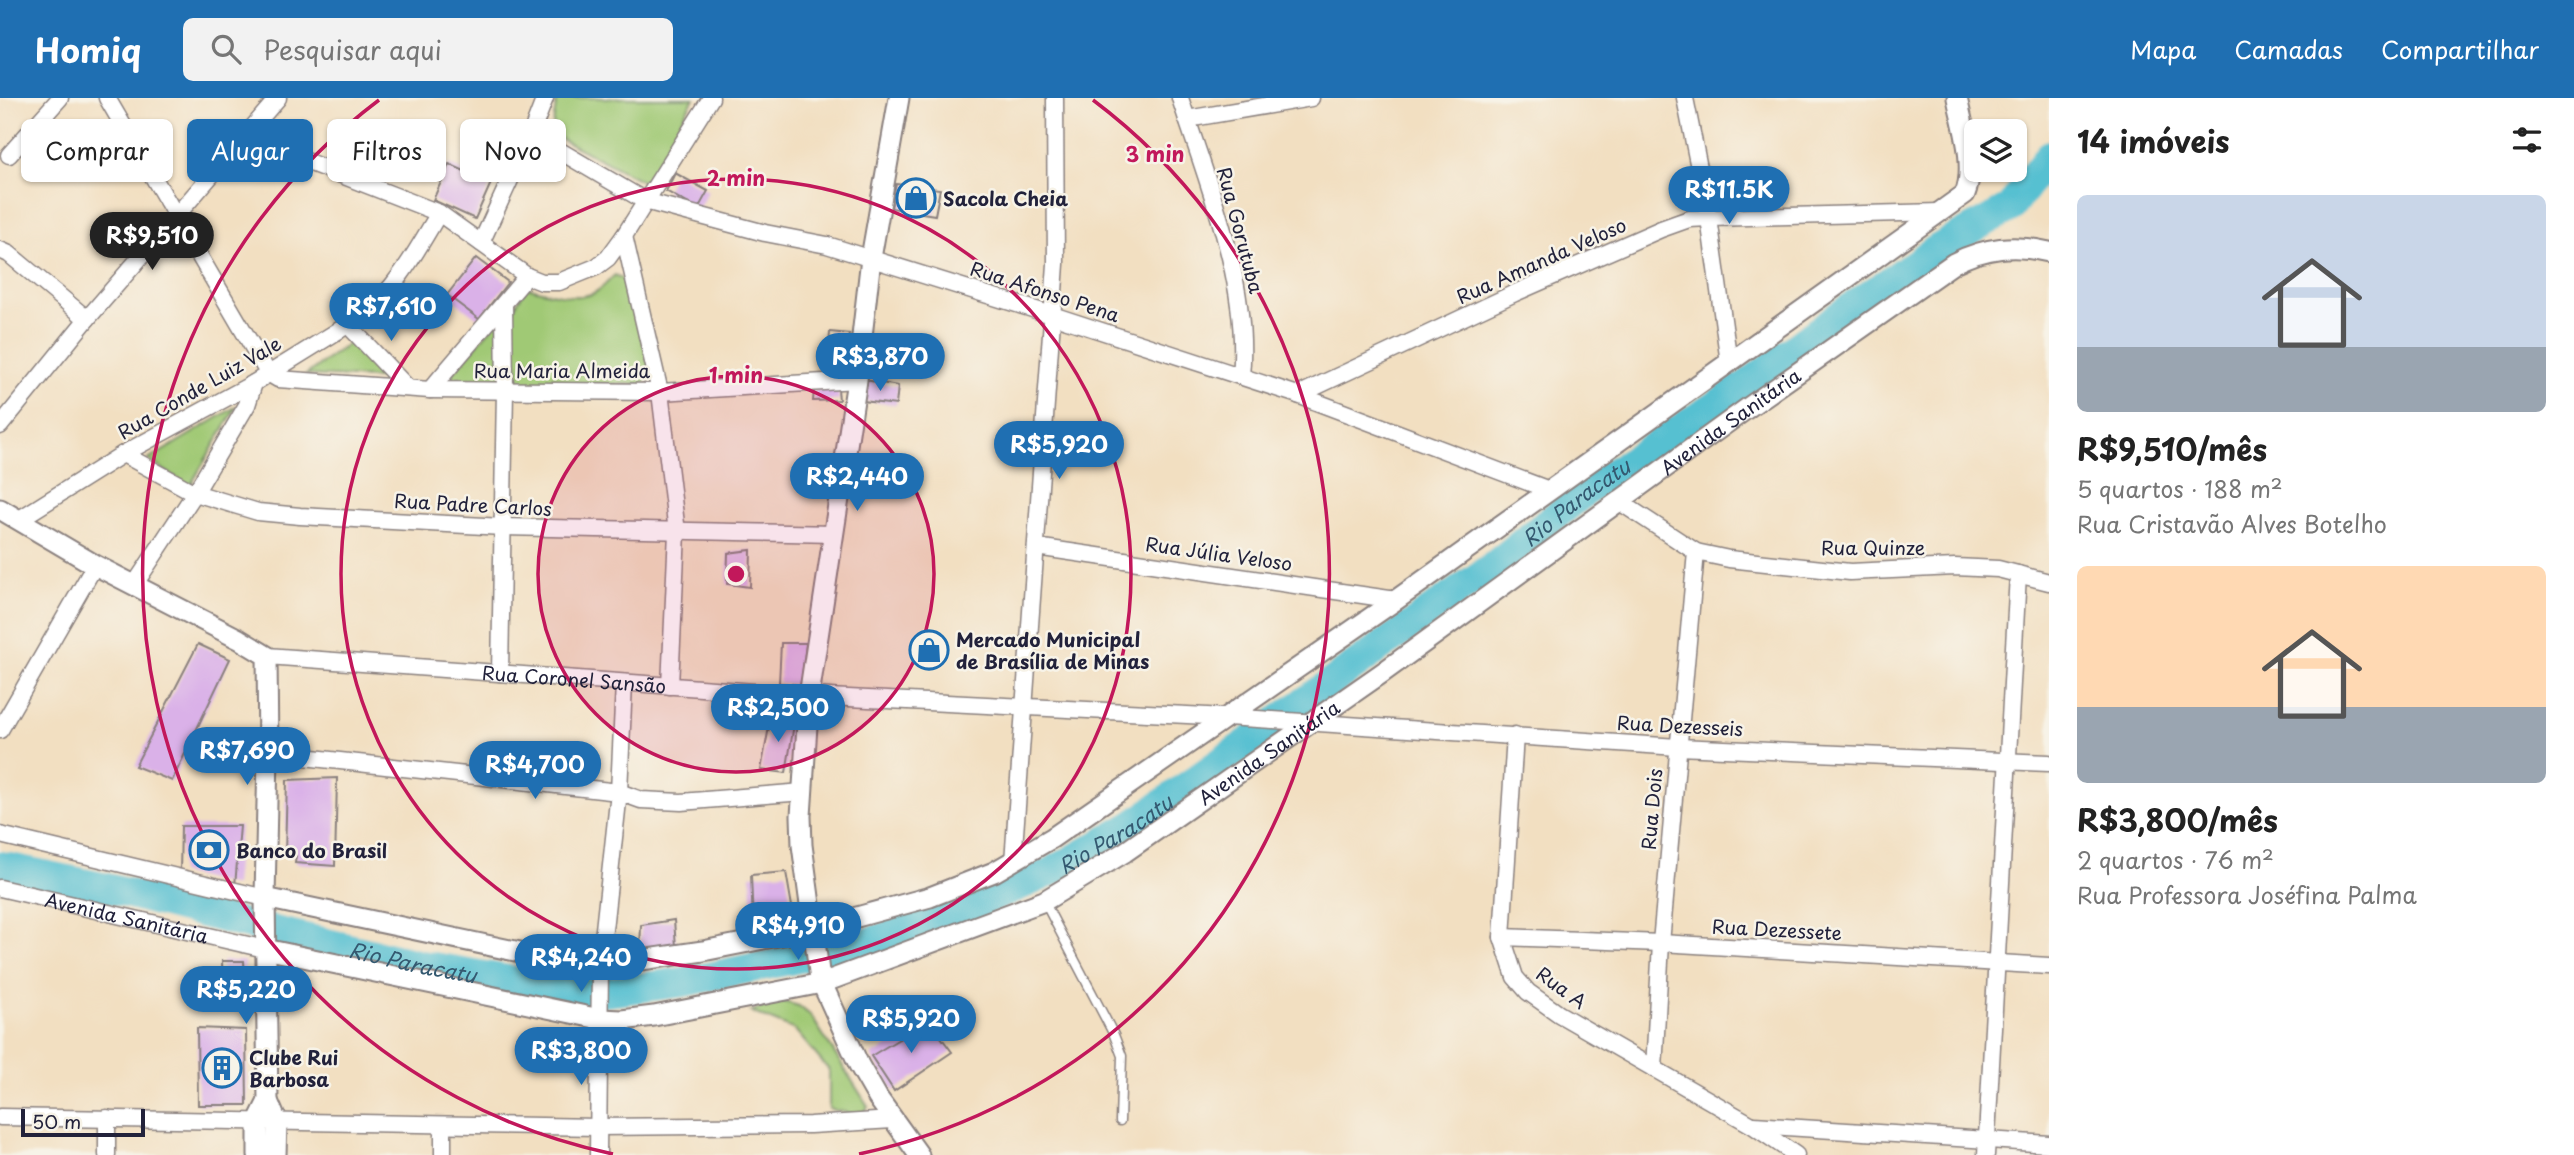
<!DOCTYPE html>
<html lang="pt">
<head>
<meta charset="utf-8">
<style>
	body { margin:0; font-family:"Playpen Sans",sans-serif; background:#f2f2f2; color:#222; height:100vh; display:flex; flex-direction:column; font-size:26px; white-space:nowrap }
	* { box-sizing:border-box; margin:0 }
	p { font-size:23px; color:#767676 }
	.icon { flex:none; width:38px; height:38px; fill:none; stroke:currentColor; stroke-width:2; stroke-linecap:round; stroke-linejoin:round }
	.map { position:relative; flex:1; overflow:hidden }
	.side { display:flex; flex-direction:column; background:#fff; width:525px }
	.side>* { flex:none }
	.guide { position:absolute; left:21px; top:21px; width:665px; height:63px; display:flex; gap:14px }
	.buttons { position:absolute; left:1964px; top:21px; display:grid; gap:14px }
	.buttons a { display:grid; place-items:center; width:63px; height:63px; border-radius:10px; background:#fff; box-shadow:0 2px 5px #0004; font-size:35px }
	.scale { position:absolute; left:21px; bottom:18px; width:124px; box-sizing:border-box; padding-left:7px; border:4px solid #22223b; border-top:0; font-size:19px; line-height:24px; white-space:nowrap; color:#22223b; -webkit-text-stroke:5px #f7f3e8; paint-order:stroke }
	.price { position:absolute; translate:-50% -60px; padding:0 16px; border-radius:24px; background:#1f6fb2; color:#fff; font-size:23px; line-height:46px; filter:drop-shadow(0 2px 4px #0008) }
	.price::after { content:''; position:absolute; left:50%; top:42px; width:21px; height:16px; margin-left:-10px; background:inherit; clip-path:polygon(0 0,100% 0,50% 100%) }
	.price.selected { background:#222; color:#fff }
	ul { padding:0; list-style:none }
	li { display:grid; align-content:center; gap:14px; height:371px; padding:0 28px }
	li span { display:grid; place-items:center; height:217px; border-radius:10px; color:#555 }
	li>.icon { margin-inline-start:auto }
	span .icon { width:126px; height:126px; fill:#fffc; stroke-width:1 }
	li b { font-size:30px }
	h2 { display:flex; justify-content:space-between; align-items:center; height:84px; padding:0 28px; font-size:30px }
	.pill { padding:0 24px; border-radius:10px; background:#fff; box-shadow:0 2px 5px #0004; font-size:24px; line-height:63px }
	.pill.selected { background:#1f6fb2; color:#fff }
	header { display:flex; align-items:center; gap:42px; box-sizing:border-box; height:98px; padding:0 35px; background:#1f6fb2; color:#fff }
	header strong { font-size:33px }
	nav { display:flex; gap:38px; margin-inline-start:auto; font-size:24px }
	.search { width:490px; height:63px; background:#f2f2f2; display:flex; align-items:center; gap:18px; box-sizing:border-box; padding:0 24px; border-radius:10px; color:#767676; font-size:26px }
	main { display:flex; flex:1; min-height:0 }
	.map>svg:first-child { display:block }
	.green { fill:#a0c975; stroke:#617658; stroke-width:2 }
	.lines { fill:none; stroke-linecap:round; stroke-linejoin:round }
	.river { stroke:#56c0d1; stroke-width:30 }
	.building { fill:#dab1e8 }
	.service-casing { stroke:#8a807e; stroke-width:11 }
	.minor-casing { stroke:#8a807e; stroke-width:19 }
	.tertiary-casing { stroke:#8a807e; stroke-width:23 }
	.service { stroke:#fff; stroke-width:8 }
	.minor { stroke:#fff; stroke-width:16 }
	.tertiary { stroke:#fff; stroke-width:19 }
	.ring { fill:none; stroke:#c2185b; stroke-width:3.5 }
	.labels { text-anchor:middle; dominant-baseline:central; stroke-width:5; stroke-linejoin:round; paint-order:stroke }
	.poi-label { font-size:19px; font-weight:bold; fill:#22223b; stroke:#f7f3e8; text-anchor:start }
	.street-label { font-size:19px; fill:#22223b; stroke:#f7f3e8 }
	.water-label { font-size:21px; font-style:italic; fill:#345970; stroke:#f7f3e8 }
	.centre { fill:#c2185b; stroke:#f7f3e8; stroke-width:3.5 }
	.ring-label { font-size:21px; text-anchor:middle; font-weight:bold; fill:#c2185b; stroke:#f7f3e8; stroke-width:5; stroke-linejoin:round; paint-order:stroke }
</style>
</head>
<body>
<header>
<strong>Homiq</strong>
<div class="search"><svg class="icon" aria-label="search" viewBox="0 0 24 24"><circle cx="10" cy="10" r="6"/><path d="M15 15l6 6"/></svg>Pesquisar aqui</div>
<nav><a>Mapa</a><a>Camadas</a><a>Compartilhar</a></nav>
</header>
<main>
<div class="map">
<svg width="2049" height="1057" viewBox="0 0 2049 1057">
	<rect width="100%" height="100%" fill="#f7f3e8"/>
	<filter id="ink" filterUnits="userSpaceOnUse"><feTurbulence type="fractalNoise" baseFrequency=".0143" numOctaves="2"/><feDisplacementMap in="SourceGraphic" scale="14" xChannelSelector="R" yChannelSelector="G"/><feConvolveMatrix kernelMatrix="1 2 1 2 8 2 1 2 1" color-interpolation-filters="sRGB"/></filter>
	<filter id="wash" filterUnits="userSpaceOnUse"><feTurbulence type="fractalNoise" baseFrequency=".00686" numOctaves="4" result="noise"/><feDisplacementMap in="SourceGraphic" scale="28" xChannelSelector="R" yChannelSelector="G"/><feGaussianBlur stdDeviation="1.57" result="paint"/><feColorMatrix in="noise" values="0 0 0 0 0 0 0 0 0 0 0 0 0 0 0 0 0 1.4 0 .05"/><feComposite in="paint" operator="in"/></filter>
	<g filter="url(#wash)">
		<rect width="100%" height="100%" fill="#f2dfc1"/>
		<path class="green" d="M557,0H694L646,85L561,41L553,27Z
			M615,177L627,184L650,267L649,280L643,286H520L510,280V216L527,189C543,194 578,203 594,195C602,191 609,182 615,177Z
			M499,221L501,286H443Z
			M352,243L396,281L306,277Z
			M237,308L190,388L148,362Z
			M778,902L799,908L811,918L868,1008L863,1018L829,1011V972L795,932L751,914Z"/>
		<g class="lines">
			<path class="river" id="s1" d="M0,768L107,790L241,825L422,867L590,896L684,884L858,848L971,809L1053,773L1133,727L1496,466L1590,390L1749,285L1834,221L1935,152L2010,110L2049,57"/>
		</g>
		<g id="blocks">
			<path class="building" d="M449,66L491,85L475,121L433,102Z
				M675,75L708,93L698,111L666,93Z
				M896,86L940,91L935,117L891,110Z
				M476,160L508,184L479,221L447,197Z
				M830,234L849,236L847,249L829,247Z
				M865,282L898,288L896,307L863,303Z
				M838,291L839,302L813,303L814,292Z
				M751,452L750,489L727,486L728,455Z
				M781,545H806L801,587L779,585Z
				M198,546L230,561L172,683L135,668Z
				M771,618L795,620L786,675L761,672Z
				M337,680L335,768L295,765L296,758L285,757L287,682Z
				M181,728H240L235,788L180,775Z
				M786,774L794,820L753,826L751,777Z
				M674,822L676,849L640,852L641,827Z
				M222,863H244L246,897L223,896Z
				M929,923L952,954L894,993L871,958Z
				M197,930L246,932L247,1007H198Z"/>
		</g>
	</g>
	<g filter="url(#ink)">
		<use href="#blocks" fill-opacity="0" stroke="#8a807e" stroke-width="2"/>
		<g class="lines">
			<g class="service-casing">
				<path id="service" d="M1044,803L1114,937L1122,958L1120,1023"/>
			</g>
			<g class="minor-casing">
				<g id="minor">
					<path d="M107,0L268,275L278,281L430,292L660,294L857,282"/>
					<path d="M1180,0C1208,86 1250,187 1241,278"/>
					<path d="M1685,0L1709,120L1729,265"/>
					<path d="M1187,21L1311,0"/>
					<path d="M531,36L645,103L765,135L827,147L1052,217L1298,297L1549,392"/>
					<path d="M244,39L439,115L527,178L542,184H559L596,169L608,160L624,138L711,0"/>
					<path d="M9,57L60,0"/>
					<path d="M624,138L660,294L677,434L670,588"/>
					<path d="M481,145L531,36L545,0"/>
					<path d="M0,152L9,156L87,221"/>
					<path d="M347,226L408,290"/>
					<path d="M430,292L527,178"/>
					<path d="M1298,297L1515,195L1661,131L1689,121L1709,120L1940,114"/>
					<path d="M0,328L87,221L278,0"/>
					<path d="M123,356L195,395L258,414L300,418L503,429L834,436"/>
					<path d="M1620,404L1696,454L1729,461L1850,474L1955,469L1998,471L2049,484"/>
					<path d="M18,422L123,356L254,285L362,218C397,190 417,152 439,115"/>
					<path d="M1036,449L1396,502"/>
					<path d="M135,486L195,395L247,307L254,285"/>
					<path id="s2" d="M267,558L809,598L1227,619L1678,649L2049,665"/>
					<path d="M500,575L505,292L504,208"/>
					<path d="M0,632L95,467"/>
					<path d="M1515,637L1502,839L1515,879L1528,894L1559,916L1752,1027L1796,1057"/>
					<path d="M268,655L619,694L641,702L681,704L803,694"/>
					<path d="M0,737L265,800"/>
					<path d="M1013,764L1056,166L1055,0"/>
					<path id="s3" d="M0,790L265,851"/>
					<path d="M1502,839L1661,845L2049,868"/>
					<path d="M1654,971L1661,845L1696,454"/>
					<path d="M0,1019L598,1029L810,1027L893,1022"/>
					<path d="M1754,1027L2049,1046"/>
					<path d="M107,1057V1020"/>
					<path d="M443,1057V1027"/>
					<path d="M598,1057L600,868L619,694L624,585"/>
					<path d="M1986,1057L2018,476"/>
				</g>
			</g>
			<g class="tertiary-casing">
				<g id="tertiary">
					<path d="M899,0L871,160L857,282L809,598L801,718L802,747L820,881L859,967L878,1000L919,1057"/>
					<path d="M0,411L95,467L239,541L267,558L268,655L265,800L268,1003L277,1024L276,1057"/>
					<path d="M265,800L548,860L600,868L703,853L813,831L930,799L994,774L1052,740L1396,502L1965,96C1976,68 1963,29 1957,0"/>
					<path id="s4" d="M265,851L600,921L622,922L654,918L822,885L1044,803L1125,754L1382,575L1749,309L1954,165C1986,149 2014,146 2049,154"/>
					<path d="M258,1057V1023L268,1003"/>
				</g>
			</g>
			<use href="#service" class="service"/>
			<use href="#minor" class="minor"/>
			<use href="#tertiary" class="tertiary"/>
		</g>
	</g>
	<circle cx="736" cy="476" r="198" fill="#c2185b" fill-opacity=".12"/>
	<g class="ring">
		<circle cx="736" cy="476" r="198"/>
		<circle cx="736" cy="476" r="395"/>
		<path d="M613 1056A593 593 0 0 1 379 2M1093 2A593 593 0 0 1 859 1056"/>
	</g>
	<defs>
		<g id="shop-ring" transform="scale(2.0125)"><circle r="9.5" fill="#f7f3e8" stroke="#1f6fb2" stroke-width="1.5"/><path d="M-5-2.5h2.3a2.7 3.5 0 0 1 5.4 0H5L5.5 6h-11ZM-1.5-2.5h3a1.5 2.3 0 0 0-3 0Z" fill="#1f6fb2"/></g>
		<g id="bank-ring" transform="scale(2.0125)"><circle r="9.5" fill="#f7f3e8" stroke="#1f6fb2" stroke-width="1.5"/><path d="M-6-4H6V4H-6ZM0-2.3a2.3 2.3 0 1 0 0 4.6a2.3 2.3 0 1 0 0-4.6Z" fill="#1f6fb2"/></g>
		<g id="building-ring" transform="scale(2.0125)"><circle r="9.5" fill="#f7f3e8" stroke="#1f6fb2" stroke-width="1.5"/><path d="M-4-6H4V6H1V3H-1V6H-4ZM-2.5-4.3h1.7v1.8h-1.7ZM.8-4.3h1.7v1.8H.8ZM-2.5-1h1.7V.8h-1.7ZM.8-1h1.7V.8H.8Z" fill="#1f6fb2"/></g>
	</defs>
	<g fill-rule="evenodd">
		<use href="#shop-ring" x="916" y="100"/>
		<use href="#shop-ring" x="929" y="552"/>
		<use href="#bank-ring" x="209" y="752"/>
		<use href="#building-ring" x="222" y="970"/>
	</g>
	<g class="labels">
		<g class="poi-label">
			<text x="943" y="100">Sacola Cheia</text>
			<text x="956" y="541">Mercado Municipal<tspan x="956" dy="22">de Brasília de Minas</tspan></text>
			<text x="236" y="752">Banco do Brasil</text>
			<text x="249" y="959">Clube Rui<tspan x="249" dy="22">Barbosa</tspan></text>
		</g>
		<g class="street-label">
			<text transform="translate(1241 132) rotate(75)">Rua Gorutuba</text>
			<text transform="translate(1541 162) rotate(-24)">Rua Amanda Veloso</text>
			<text transform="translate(1045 193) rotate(18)">Rua Afonso Pena</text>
			<text x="562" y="272">Rua Maria Almeida</text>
			<text transform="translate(199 289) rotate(-30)">Rua Conde Luiz Vale</text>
			<text stroke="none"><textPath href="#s4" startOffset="1642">Avenida Sanitária</textPath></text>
			<text transform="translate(473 406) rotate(3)">Rua Padre Carlos</text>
			<text x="1873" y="449">Rua Quinze</text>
			<text transform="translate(1219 455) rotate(8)">Rua Júlia Veloso</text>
			<text stroke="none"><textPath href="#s2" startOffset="308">Rua Coronel Sansão</textPath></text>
			<text transform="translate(1680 627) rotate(3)">Rua Dezesseis</text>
			<text stroke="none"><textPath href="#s4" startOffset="1074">Avenida Sanitária</textPath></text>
			<text transform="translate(1651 711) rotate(-85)">Rua Dois</text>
			<text stroke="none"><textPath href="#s3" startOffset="130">Avenida Sanitária</textPath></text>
			<text transform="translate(1777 831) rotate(3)">Rua Dezessete</text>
			<text transform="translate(1562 889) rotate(36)">Rua A</text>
		</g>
		<g class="water-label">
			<text stroke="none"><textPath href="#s1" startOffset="1726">Rio Paracatu</textPath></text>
			<text stroke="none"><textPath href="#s1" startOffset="1158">Rio Paracatu</textPath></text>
			<text stroke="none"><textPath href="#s1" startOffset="424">Rio Paracatu</textPath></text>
		</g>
	</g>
	<circle cx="736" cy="476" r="10" class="centre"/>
	<g class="ring-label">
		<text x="1155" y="64">3 min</text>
		<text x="736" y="88">2 min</text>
		<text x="736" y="285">1 min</text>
	</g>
</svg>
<div class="buttons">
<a><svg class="icon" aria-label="layers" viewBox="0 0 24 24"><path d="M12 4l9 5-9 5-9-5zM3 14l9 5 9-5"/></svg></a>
</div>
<div class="scale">50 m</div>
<b class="price" style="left:1729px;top:128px">R$11.5K</b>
<b class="price selected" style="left:152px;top:174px">R$9,510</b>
<b class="price" style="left:391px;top:245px">R$7,610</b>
<b class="price" style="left:880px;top:295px">R$3,870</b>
<b class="price" style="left:1059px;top:383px">R$5,920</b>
<b class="price" style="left:857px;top:415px">R$2,440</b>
<b class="price" style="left:778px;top:646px">R$2,500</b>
<b class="price" style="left:247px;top:689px">R$7,690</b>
<b class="price" style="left:535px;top:703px">R$4,700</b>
<b class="price" style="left:798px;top:864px">R$4,910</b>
<b class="price" style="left:581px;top:896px">R$4,240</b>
<b class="price" style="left:246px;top:928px">R$5,220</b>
<b class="price" style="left:911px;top:957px">R$5,920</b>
<b class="price" style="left:581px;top:989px">R$3,800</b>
<div class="guide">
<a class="pill">Comprar</a>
<a class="pill selected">Alugar</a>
<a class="pill">Filtros</a>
<a class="pill">Novo</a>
</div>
</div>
<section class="side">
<h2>14 imóveis<svg class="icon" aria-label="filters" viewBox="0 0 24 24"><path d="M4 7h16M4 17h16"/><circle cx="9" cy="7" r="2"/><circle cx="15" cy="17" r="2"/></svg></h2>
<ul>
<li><span style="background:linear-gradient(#c9d6e8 70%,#9aa5b1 0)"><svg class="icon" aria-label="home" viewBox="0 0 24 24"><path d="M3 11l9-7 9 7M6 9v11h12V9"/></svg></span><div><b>R$9,510/mês</b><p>5 quartos · 188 m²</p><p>Rua Cristavão Alves Botelho</p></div></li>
<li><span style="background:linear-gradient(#ffd9b3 65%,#9aa5b1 0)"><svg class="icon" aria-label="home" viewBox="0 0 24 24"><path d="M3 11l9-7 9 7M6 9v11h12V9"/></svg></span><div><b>R$3,800/mês</b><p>2 quartos · 76 m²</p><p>Rua Professora Joséfina Palma</p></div></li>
</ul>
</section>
</main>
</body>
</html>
